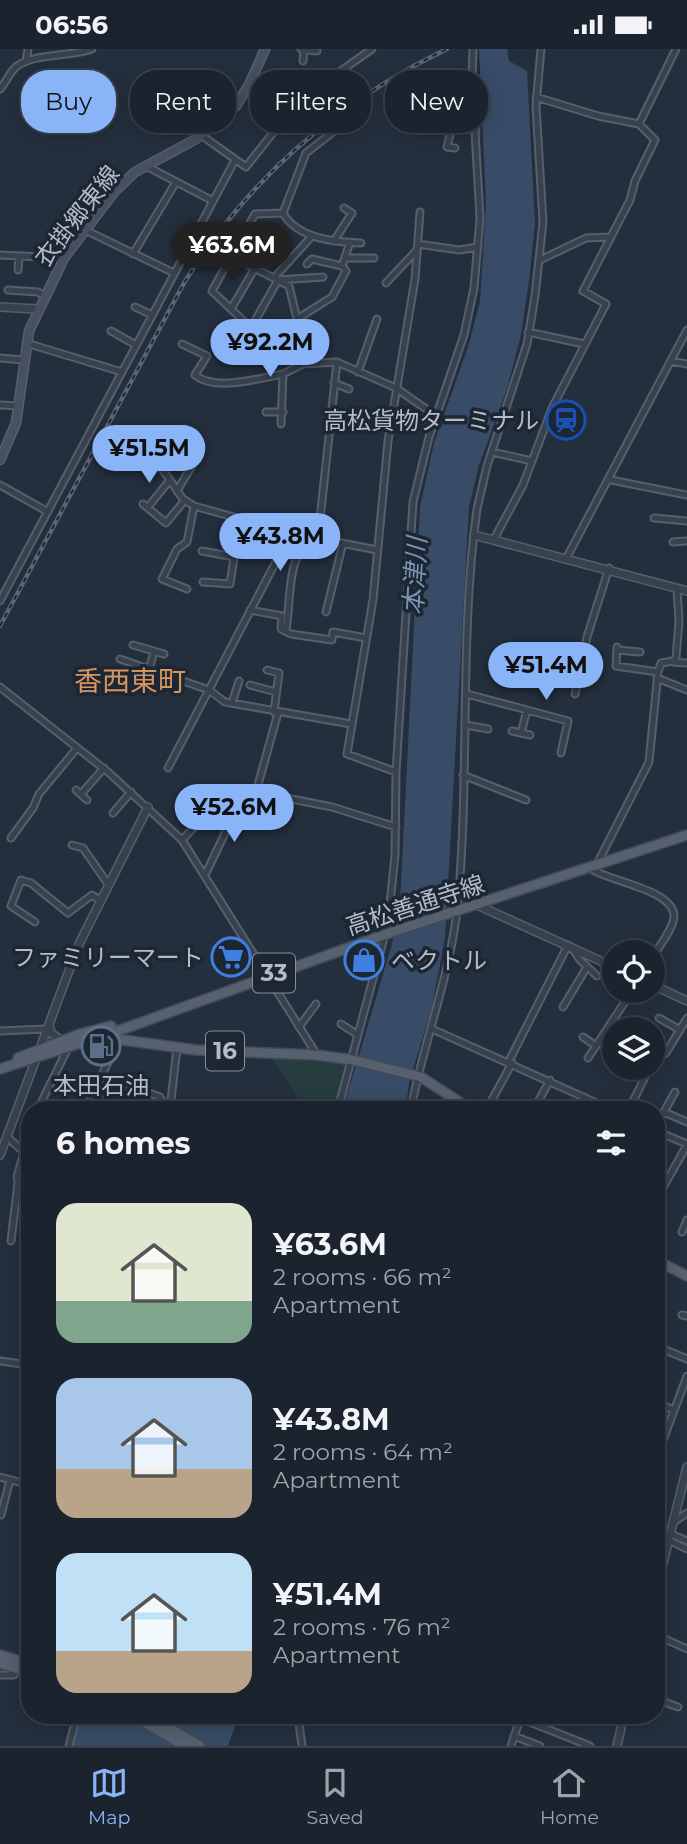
<!DOCTYPE html>
<html lang="en">
<head>
<meta charset="utf-8">
<style>
	body { margin:0; font-family:Montserrat,"Noto Sans JP",sans-serif; background:#282f3a; color:#f1f3f6; height:100vh; display:flex; flex-direction:column; font-size:26px; white-space:nowrap }
	* { box-sizing:border-box; margin:0 }
	p { font-size:23px; color:#a0a4aa }
	.icon { flex:none; width:38px; height:38px; fill:none; stroke:currentColor; stroke-width:2; stroke-linecap:round; stroke-linejoin:round }
	.map { position:relative; flex:1; overflow:hidden }
	.drawer { position:absolute; left:21px; top:1052px; width:644px; height:623px; display:flex; flex-direction:column; background:#1b232e; border-radius:28px; box-shadow:0 4px 18px #0003,0 0 0 2px #39404a }
	.drawer>* { flex:none }
	.banner { position:absolute; left:21px; top:21px; width:646px; height:63px; display:flex; gap:14px }
	.buttons { position:absolute; left:602px; top:891px; display:grid; gap:14px }
	.buttons a { display:grid; place-items:center; width:63px; height:63px; border-radius:50%; background:#1b232e; box-shadow:0 4px 18px #0003,0 0 0 2px #39404a; font-size:35px }
	.price { position:absolute; translate:-50% -60px; padding:0 16px; border-radius:24px; background:#8ab4f8; color:#111; font-size:23px; line-height:46px; filter:drop-shadow(0 2px 4px #0008) }
	.price::after { content:''; position:absolute; left:50%; top:42px; width:21px; height:16px; margin-left:-10px; background:inherit; clip-path:polygon(0 0,100% 0,50% 100%) }
	.price.selected { background:#222; color:#fff }
	ul { padding:0; list-style:none }
	li { display:flex; align-items:center; gap:21px; height:175px; padding:0 35px }
	li span { display:grid; place-items:center; flex:none; width:196px; height:140px; border-radius:21px; color:#555 }
	li>.icon { margin-inline-start:auto }
	span .icon { width:84px; height:84px; fill:#fffc; stroke-width:1 }
	li b { font-size:30px }
	h2 { display:flex; justify-content:space-between; align-items:center; height:84px; padding:0 35px; font-size:30px }
	.tag { padding:0 24px; border-radius:28px; background:#1b232e; box-shadow:0 4px 18px #0003,0 0 0 2px #39404a; font-size:24px; line-height:63px }
	.tag.selected { background:#8ab4f8; color:#111 }
	.status { display:flex; justify-content:space-between; align-items:center; height:49px; padding:0 35px; background:#1b232e; direction:ltr }
	.status svg { height:19px; fill:currentColor }
	.dock { display:flex; justify-content:space-around; align-items:center; height:98px; border-top:2px solid #39404a; background:#1b232e; font-size:19px; color:#a0a4aa }
	.dock a { display:grid; justify-items:center; gap:4px }
	.dock .selected { color:#8ab4f8 }
	.map>svg:first-child { display:block }
	.green { fill:#263c3f }
	.water { fill:#394c67 }
	.lines { fill:none; stroke-linecap:round; stroke-linejoin:round }
	.minor-casing { stroke:#565f6c; stroke-width:9 }
	.tertiary-casing { stroke:#565f6c; stroke-width:10 }
	.secondary-casing { stroke:#565f6c; stroke-width:11 }
	.primary-casing { stroke:#414a57; stroke-width:12 }
	.minor { stroke:#38414e; stroke-width:5 }
	.tertiary { stroke:#38414e; stroke-width:7 }
	.secondary { stroke:#465061; stroke-width:8 }
	.primary { stroke:#56606e; stroke-width:9 }
	.rail-casing { stroke:#5a6575; stroke-width:4.5 }
	.rail { stroke:#1d2633; stroke-width:2; stroke-dasharray:5; stroke-linecap:butt }
	.labels { text-anchor:middle; dominant-baseline:central; stroke-width:7; stroke-linejoin:round; paint-order:stroke }
	.shield { fill:#1d2633; stroke:#878f9c; stroke-width:2 }
	.shield-label { font-size:23px; font-weight:bold; fill:#b4bcc9 }
	.street-label { font-size:24px; fill:#b4bcc9; stroke:#1d2633 }
	.poi-label { font-size:24px; fill:#b4bcc9; stroke:#1d2633; text-anchor:end }
	.water-label { font-size:26px; font-style:italic; fill:#7c92b1; stroke:#1d2633 }
	.quarter-label { font-size:28px; fill:#d59563; stroke:#1d2633 }
</style>
</head>
<body>
<div class="status"><b>06:56</b><svg viewBox="0 0 49 12"><path d="M0 12V9h3v3zM5 12V6h3v6zM10 12V3h3v9zM15 12V0h3v12zM26 1h20v11H26zM47 4h2v5h-2z"/></svg></div>
<div class="map">
<svg width="687" height="1697" viewBox="0 0 687 1697">
	<rect width="100%" height="100%" fill="#242f3e"/>
	<path class="green" d="M271,1008L320,1009L350,1015L336,1060H305Z"/>
	<path class="water" d="M479,0H507L509,12L527,22L535,174L529,232L521,286L507,340L479,416L469,458L445,889L432,958L409,1033L406,1060H343L392,895L400,855L420,458L434,394L468,298L480,253L486,154Z
		M81,1666H239L228,1697H72Z"/>
	<g class="lines">
		<g class="minor-casing">
			<path id="minor" d="M301,0L317,2
				M26,12L28,0
				M303,12L304,0
				M250,34C280,39 314,63 340,46L344,51
				M0,40C6,34 9,24 16,18C33,4 70,8 92,0
				M350,59L355,66L306,104L283,164C298,190 334,193 361,194
				M443,60L466,65L476,82
				M639,75L676,0
				M201,86L246,118L298,52L372,0
				M455,99L447,98L456,62
				M146,117L213,152
				M283,164L255,165L212,242L251,279L278,231L323,228
				M85,181L174,224
				M334,192L352,164L344,159
				M418,195L459,201L478,198
				M133,205L176,133
				M0,206L64,209
				M233,208L289,237L297,270V298L303,315L337,313L396,339L429,362V380
				M346,209H374
				M540,211L586,189L610,188
				M307,215L312,210L342,217
				M18,221L19,207
				M274,229L312,187
				M386,234L417,201
				M8,241L38,243L44,247
				M135,258L152,266
				M231,260L255,219
				M297,270L332,248L346,222L342,217L350,193
				M111,282L136,296
				M528,283L584,295
				M26,294L122,323
				M182,295L207,307L195,326C216,343 259,329 283,325
				M0,309L23,311
				M671,312L687,315
				M358,323L377,270
				M334,334L349,340
				M0,356L19,357
				M266,363H283
				M281,375L283,325L303,315
				M185,380L195,385L190,402
				M126,388L158,414L183,450L194,457L291,484L377,501
				M492,403L532,412
				M611,431L687,446
				M0,436L48,463
				M177,442L197,408L178,397
				M143,455L166,474L185,451
				M148,458L170,431
				M654,469L687,472
				M318,489L337,313
				M494,490L523,436L552,359L606,255L583,242L630,151L635,132L655,91L639,75L598,67L536,48
				M673,493L687,492
				M202,502L234,508
				M567,508L687,281
				M203,533L230,535L240,470
				M187,540L162,530L177,500L187,493L194,457
				M0,552L235,111
				M250,561L282,567L281,580L291,585L332,591L333,583L366,589
				M326,563L343,494
				M286,581C291,553 286,505 313,488
				M133,596L164,605
				M617,598L616,617L658,623L661,614L673,612L676,609L679,572L677,540
				M617,601L640,603
				M120,610L209,641L225,653L351,675
				M673,613L687,614
				M149,620L154,603
				M267,621L279,624L274,663
				M657,629L687,641
				M250,636L276,643
				M0,638L108,723L182,791L317,1006
				M467,645L568,672L561,704
				M575,645L587,588L609,519
				M232,654L239,632
				M465,676L488,680
				M512,682L530,686
				M521,684L527,661
				M168,719L291,484
				M396,723L347,705L373,551L388,392L415,230L420,163
				M463,726L526,751
				M76,741L87,751
				M256,743L332,758L396,778
				M81,745L104,719
				M113,764L131,743
				M11,789L33,759L39,745L77,699
				M182,791L205,767L215,748L239,742L256,743L278,664
				M72,796L83,799L108,835
				M597,815L649,713L658,623
				M590,819C608,833 675,840 674,868C673,880 659,897 653,908
				M206,824L239,755
				M35,873L11,857L21,831L31,834L68,864L92,846L99,851
				M572,899L580,911L597,927
				M563,958L587,918
				M659,969L680,981
				M341,975L358,986
				M299,978L316,955
				M432,980L610,1060
				M0,982L45,980
				M583,988L596,997
				M598,993L614,1000
				M653,996L666,1004L687,969
				M588,1009L632,942
				M509,1012L568,896
				M116,1037H130L160,1048L167,1060
				M92,1046L122,1060
				M38,1060L69,997
				M86,1060L118,992
				M170,1060L177,999
				M338,1060L388,874L395,806L396,723L413,453L429,388L464,286L474,239L480,169L472,30L473,0
				M411,1060C424,991 451,925 458,853C470,723 459,590 477,460L487,417L527,295L535,247L543,173L536,57L541,0
				M446,1060L451,1047
				M487,1060L512,1014
				M534,1060L550,1031
				M577,1060L584,1048
				M629,1060L648,1022
				M664,1063L687,1073
				M656,1077L675,1043
				M30,1081L17,1128L18,1133L30,1137
				M656,1082L687,1095
				M7,1088L23,1102
				M656,1151L687,1096
				M682,1183L687,1171
				M11,1192L18,1133
				M30,1214L24,1226L30,1227
				M682,1266L687,1267
				M656,1297L687,1310
				M0,1312L30,1316
				M656,1362L659,1355L674,1361
				M656,1410L687,1327
				M0,1428L30,1436
				M1,1466L10,1431
				M25,1469L30,1452
				M674,1473L687,1464
				M656,1485L687,1500
				M671,1485L687,1492
				M656,1586L687,1600
				M0,1626H14L18,1618
				M656,1650L678,1658
				M298,1666L302,1697
				M512,1666L590,1697
				M514,1687L540,1697
				M69,1697L77,1666
				M511,1697L521,1667"/>
		</g>
		<g class="tertiary-casing">
			<path id="tertiary" d="M0,258L37,260
				M474,486L687,542
				M477,856L614,918
				M653,936L687,952
				M49,975L51,984L61,991
				M0,1106L79,895L148,758
				M656,1542L687,1418
				M617,1697L624,1666"/>
		</g>
		<g class="secondary-casing">
			<path id="secondary" d="M0,411L16,374L29,282L64,209L115,142L135,123L196,90L236,57L250,34L265,0"/>
		</g>
		<g class="primary-casing">
			<path id="primary" d="M80,985L196,1001L317,1006L353,1011L421,1028L470,1060
				M18,1009L80,985L111,977
				M0,1020L126,979L392,883L687,786
				M656,1211L687,1227
				M0,1606L30,1615
				M0,1614L30,1624
				M132,1666L185,1697
				M147,1666L200,1697"/>
		</g>
		<use href="#minor" class="minor"/>
		<use href="#tertiary" class="tertiary"/>
		<use href="#secondary" class="secondary"/>
		<use href="#primary" class="primary"/>
		<g class="rail-casing">
			<path id="rail" d="M0,577L184,234C248,130 337,53 447,0"/>
		</g>
		<use href="#rail" class="rail"/>
	</g>
	<defs>
		<g id="station-ring" transform="scale(2.0125)"><circle r="9.5" fill="#1d2633" stroke="#1a4fb4" stroke-width="1.5"/><path d="M-3-6H3Q5-6 5-4V2Q5 4 3 4L4.5 6H3L1.5 4h-3L-3 6H-4.5L-3 4Q-5 4-5 2V-4Q-5-6-3-6ZM-3.5-4v3h7v-3ZM-3.5 1v1.5H-2V1ZM2 1v1.5H3.5V1Z" fill="#1a4fb4"/></g>
		<g id="supermarket-ring" transform="scale(2.0125)"><circle r="9.5" fill="#1d2633" stroke="#3f7fe0" stroke-width="1.5"/><path d="M-6-5.5h2.5l.6 2H6L4.5 2H-2.5L-4.4-4H-6ZM-1.5 3.2a1.3 1.3 0 1 0 .1 0ZM3 3.2a1.3 1.3 0 1 0 .1 0Z" fill="#3f7fe0"/></g>
		<g id="shop-ring" transform="scale(2.0125)"><circle r="9.5" fill="#1d2633" stroke="#3f7fe0" stroke-width="1.5"/><path d="M-5-2.5h2.3a2.7 3.5 0 0 1 5.4 0H5L5.5 6h-11ZM-1.5-2.5h3a1.5 2.3 0 0 0-3 0Z" fill="#3f7fe0"/></g>
		<g id="fuel-ring" transform="scale(2.0125)"><circle r="9.5" fill="#1d2633" stroke="#5c6f8a" stroke-width="1.5"/><path d="M-5.5-6h7V0h2V4h1.3V-2.5L3-4.5l.8-.8L6-3V5H2.5V1h-1V6h-7ZM-4.2-4.7v3.2H.2V-4.7Z" fill="#5c6f8a"/></g>
	</defs>
	<g fill-rule="evenodd">
		<use href="#station-ring" x="566" y="371"/>
		<use href="#supermarket-ring" x="231" y="908"/>
		<use href="#shop-ring" x="364" y="911"/>
		<use href="#fuel-ring" x="101" y="997"/>
	</g>
	<g class="labels">
		<g class="shield">
			<rect x="253" y="904.5" width="42" height="39" rx="5"/>
			<rect x="206" y="982.5" width="38" height="39" rx="5"/>
		</g>
		<g class="shield-label">
			<text x="274" y="924">33</text>
			<text x="225" y="1002">16</text>
		</g>
		<g class="street-label">
			<text transform="translate(77 167) rotate(-52)">衣掛郷東線</text>
			<text transform="translate(415 856) rotate(-18)">高松善通寺線</text>
		</g>
		<g class="poi-label">
			<text x="539" y="371">高松貨物ターミナル</text>
			<text x="204" y="908">ファミリーマート</text>
			<text x="391" y="911" text-anchor="start">ベクトル</text>
			<text x="101" y="1036" text-anchor="middle">本田石油</text>
		</g>
		<g class="water-label">
			<text transform="translate(415 527) rotate(-87)">本津川</text>
		</g>
		<g class="quarter-label">
			<text x="130" y="632">香西東町</text>
		</g>
	</g>
</svg>
<div class="buttons">
<a><svg class="icon" aria-label="locate" viewBox="0 0 24 24"><circle cx="12" cy="12" r="6"/><path d="M12 2v4M12 18v4M2 12h4M18 12h4"/></svg></a>
<a><svg class="icon" aria-label="layers" viewBox="0 0 24 24"><path d="M12 4l9 5-9 5-9-5zM3 14l9 5 9-5"/></svg></a>
</div>
<b class="price selected" style="left:232px;top:233px">¥63.6M</b>
<b class="price" style="left:270px;top:330px">¥92.2M</b>
<b class="price" style="left:149px;top:436px">¥51.5M</b>
<b class="price" style="left:280px;top:524px">¥43.8M</b>
<b class="price" style="left:546px;top:653px">¥51.4M</b>
<b class="price" style="left:234px;top:795px">¥52.6M</b>
<div class="banner">
<a class="tag selected">Buy</a>
<a class="tag">Rent</a>
<a class="tag">Filters</a>
<a class="tag">New</a>
</div>
<section class="drawer">
<h2>6 homes<svg class="icon" aria-label="filters" viewBox="0 0 24 24"><path d="M4 7h16M4 17h16"/><circle cx="9" cy="7" r="2"/><circle cx="15" cy="17" r="2"/></svg></h2>
<ul>
<li><span style="background:linear-gradient(#dfe7d0 70%,#7fa58c 0)"><svg class="icon" aria-label="home" viewBox="0 0 24 24"><path d="M3 11l9-7 9 7M6 9v11h12V9"/></svg></span><div><b>¥63.6M</b><p>2 rooms · 66 m²</p><p>Apartment</p></div></li>
<li><span style="background:linear-gradient(#a9c7e8 65%,#b9a48a 0)"><svg class="icon" aria-label="home" viewBox="0 0 24 24"><path d="M3 11l9-7 9 7M6 9v11h12V9"/></svg></span><div><b>¥43.8M</b><p>2 rooms · 64 m²</p><p>Apartment</p></div></li>
<li><span style="background:linear-gradient(#bfe0f5 70%,#b9a48a 0)"><svg class="icon" aria-label="home" viewBox="0 0 24 24"><path d="M3 11l9-7 9 7M6 9v11h12V9"/></svg></span><div><b>¥51.4M</b><p>2 rooms · 76 m²</p><p>Apartment</p></div></li>
</ul>
</section>
</div>
<nav class="dock">
<a class="selected"><svg class="icon" aria-label="map" viewBox="0 0 24 24"><path d="M3 6l6-2 6 2 6-2v14l-6 2-6-2-6 2zM9 4v14M15 6v14"/></svg>Map</a>
<a><svg class="icon" aria-label="saved" viewBox="0 0 24 24"><path d="M7 4h10v16l-5-4-5 4z"/></svg>Saved</a>
<a><svg class="icon" aria-label="home" viewBox="0 0 24 24"><path d="M3 11l9-7 9 7M6 9v11h12V9"/></svg>Home</a>
</nav>
</body>
</html>
